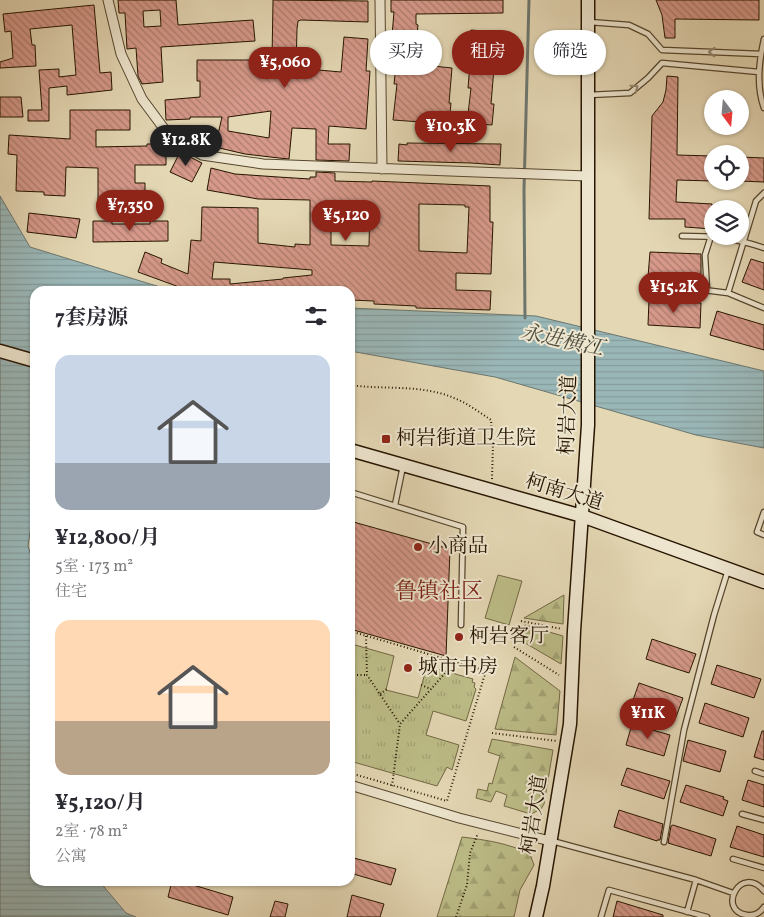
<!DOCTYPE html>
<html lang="zh">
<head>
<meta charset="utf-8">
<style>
	body { margin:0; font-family:Vollkorn,"Noto Serif SC",serif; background:#f7f7f7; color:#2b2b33; height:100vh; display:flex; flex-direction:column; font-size:19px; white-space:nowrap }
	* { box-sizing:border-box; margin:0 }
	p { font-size:16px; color:#7c7c81 }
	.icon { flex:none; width:28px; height:28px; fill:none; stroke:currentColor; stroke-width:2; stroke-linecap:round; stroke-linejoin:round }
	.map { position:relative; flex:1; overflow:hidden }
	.side { position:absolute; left:30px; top:286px; width:325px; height:600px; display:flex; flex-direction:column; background:#fff; border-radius:15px; box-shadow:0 1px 4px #0004 }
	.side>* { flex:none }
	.top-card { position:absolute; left:370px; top:30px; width:319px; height:45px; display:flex; gap:10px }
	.needle { width:32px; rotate:164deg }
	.fabs { position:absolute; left:704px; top:90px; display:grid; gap:10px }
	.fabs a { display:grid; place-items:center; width:45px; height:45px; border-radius:50%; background:#fff; box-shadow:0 1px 4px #0004; font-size:25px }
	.price { position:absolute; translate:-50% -42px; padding:0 11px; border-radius:18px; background:#8f2418; color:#fff; font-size:16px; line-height:32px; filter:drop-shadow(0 1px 2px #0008) }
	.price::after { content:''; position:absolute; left:50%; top:30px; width:15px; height:11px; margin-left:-8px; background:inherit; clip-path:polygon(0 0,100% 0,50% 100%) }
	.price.current { background:#222; color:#fff }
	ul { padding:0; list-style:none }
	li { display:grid; align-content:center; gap:10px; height:265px; padding:0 25px }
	li span { display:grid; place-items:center; height:155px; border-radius:15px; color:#555 }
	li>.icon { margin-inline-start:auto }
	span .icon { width:90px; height:90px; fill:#fffc; stroke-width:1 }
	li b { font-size:21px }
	h2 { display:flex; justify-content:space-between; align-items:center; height:60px; padding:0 25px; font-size:21px }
	.pill { padding:0 18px; border-radius:22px; background:#fff; box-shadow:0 1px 4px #0004; font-size:18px; line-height:45px }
	.pill.current { background:#8f2418; color:#fff }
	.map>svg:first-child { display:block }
	.grass { fill:url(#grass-tufts); stroke:#726844 }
	.forest { fill:url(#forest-firs); stroke:#726844 }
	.pitch { fill:#bcbc87; stroke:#726844 }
	.water { fill:url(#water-rules); stroke:#6c766e }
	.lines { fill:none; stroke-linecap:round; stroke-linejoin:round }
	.stream { stroke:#6c766e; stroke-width:3 }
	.building { fill:url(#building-back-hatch); stroke:#271500; fill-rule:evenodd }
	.lane-casing { stroke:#56462d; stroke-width:7 }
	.street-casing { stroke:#56462d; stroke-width:11 }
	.secondary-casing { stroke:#271500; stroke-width:15 }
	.path { stroke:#271500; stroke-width:2; stroke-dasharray:1 2.5; stroke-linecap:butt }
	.lane { stroke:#ede5ce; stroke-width:4.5 }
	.street { stroke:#ede5ce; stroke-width:9 }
	.secondary { stroke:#ede5ce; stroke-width:12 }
	.oneway { stroke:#948771 }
	.poi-dot { fill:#8f2418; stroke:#ede5ce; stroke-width:2 }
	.labels { text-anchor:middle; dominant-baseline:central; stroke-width:4; stroke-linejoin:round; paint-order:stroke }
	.street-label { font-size:20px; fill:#271500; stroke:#ede5ce }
	.poi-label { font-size:20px; fill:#271500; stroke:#ede5ce; text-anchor:start }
	.water-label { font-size:21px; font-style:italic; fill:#4f4e40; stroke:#ede5ce }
	.quarter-label { font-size:22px; fill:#7a1f14; stroke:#ede5ce }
</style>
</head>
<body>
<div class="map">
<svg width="764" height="917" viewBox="0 0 764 917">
	<defs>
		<pattern id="grass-tufts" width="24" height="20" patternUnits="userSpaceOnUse" patternTransform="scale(1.25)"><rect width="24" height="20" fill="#bcbc87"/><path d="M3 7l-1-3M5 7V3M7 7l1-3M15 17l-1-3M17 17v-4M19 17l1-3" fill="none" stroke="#a2a173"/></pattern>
		<pattern id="forest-firs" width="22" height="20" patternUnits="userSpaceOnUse" patternTransform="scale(1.25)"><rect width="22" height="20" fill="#bcbc87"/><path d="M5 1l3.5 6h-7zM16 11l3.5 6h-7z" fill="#a2a173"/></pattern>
		<pattern id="water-rules" width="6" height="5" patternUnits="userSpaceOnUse" patternTransform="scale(1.25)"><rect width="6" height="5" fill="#9ab7b8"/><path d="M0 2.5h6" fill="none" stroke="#859c9c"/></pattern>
		<pattern id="building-back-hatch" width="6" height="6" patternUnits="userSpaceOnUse" patternTransform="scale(1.25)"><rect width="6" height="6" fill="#d6998a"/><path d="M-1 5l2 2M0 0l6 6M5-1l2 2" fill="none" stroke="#ae7c6e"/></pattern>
	</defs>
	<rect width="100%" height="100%" fill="#e4d7b4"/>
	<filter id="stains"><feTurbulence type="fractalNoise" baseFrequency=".004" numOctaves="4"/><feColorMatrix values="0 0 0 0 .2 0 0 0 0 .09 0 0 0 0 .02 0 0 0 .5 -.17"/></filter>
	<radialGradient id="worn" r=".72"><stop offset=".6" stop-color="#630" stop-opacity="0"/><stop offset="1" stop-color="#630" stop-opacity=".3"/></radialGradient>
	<path class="grass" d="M355,645L394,656L386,690L418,698L427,666L473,679L472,682L475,683L474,687L476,689L466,721L433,711L426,735L459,745L452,770L447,767L437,786L350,761V661Z"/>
	<path class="forest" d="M564,595L563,624L524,618Z
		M525,625L563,636L561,664L520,640Z
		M515,657L560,691L556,735L495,729Z
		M492,739L553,750L544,804L541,809L531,814L504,806L507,795L496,791L491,802L476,798L478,789L487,791L489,783L492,784L500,756L488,752Z
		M462,837C486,840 508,843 530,854L534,865L520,890L514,917H437Z"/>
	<path class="pitch" d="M498,575L522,581L509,625L485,618Z"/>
	<path class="water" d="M0,196L30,247L173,291H35V499L28,546L35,568V881H99L126,913L136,917H0Z
		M350,308L536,316L764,371V448L696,435L495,377L350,351Z"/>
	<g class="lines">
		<path class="stream" d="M525,318L524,190L529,0"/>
	</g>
	<path class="building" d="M118,0H176L178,25L253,20L255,41L161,47L163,82L142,84L138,76L136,48L127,49L125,13H119ZM160,10L161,26L144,27L143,11Z
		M273,0L368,1V22L301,20L298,21L297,29L296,68L341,72L344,37L368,39L366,71H370L366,129L329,126L328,144H350L349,161L316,160V129L292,128L289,159L279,158L245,154L215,147L222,117H190V119L166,120L165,100L200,97V81H197V60H272ZM271,111L269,138L228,131V117Z
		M391,0H503V13L416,14V24L418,25L414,64L452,68L449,103H451L449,124L393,120L397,84H394L398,47H391L394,12H391Z
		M656,0H759V20L675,19V38H665L662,15Z
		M94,5L100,73L111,72L112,90L67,95V86L49,88V121H28V110H42L39,70L59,69V77L76,75L72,25L30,29L32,45H35L36,66L0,68V62L13,58L11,31L5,32L3,14Z
		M471,30L496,32L493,68H494L491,104H494L492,125L467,123L471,88H468L471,51H469Z
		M667,76L678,77L677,155L712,156V181L677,180L676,202L712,204V229L685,227V219H649L652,116L663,102L666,90Z
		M0,97H21L23,117H0Z
		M70,110H130V130H96V147L147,146V144H166V165H135V183H145V203H127V201H98V168L66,167L65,196L44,195V192L16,191L17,155L8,154L9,135L70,139Z
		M407,143L501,144L500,165L471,163L398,161L399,144L407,145Z
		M180,152L202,163L192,182L170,172Z
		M740,157L764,158V182L740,181Z
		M211,168L235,174L278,177L310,179V177H316V172L335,173V181L372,182V181L490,186V222H493L491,274L456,273V290L491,291L490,310L416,308V306L374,304V301L350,300V291H190L138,272L145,252L162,259L161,263L188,274L191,240L201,241L202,207L258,208V243L295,247V244L310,245V200L258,199L207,190ZM331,201L370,203L369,246L331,245ZM419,204L465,205V207H469L467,253L419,251ZM214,262L312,270V275L283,278V279L230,284V279H212Z
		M29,213L80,219L76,238L27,232Z
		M93,221H112V224H150V221H168V241L93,242Z
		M650,252L701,254V279L648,277Z
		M751,259L764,263V290L742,282Z
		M649,300L701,303L700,328L648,325Z
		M717,311L764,325V350L710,335Z
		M350,521L450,549L446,656L350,629Z
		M652,639L696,654L689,673L646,659Z
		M717,665L761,679L754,698L711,684Z
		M639,683L683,698L676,717L632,703Z
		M705,703L749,718L743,737L699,723Z
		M632,724L670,735L664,756L626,745Z
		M762,731H764V760L754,757Z
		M688,740L726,751L720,772L683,761Z
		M627,768L670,781L664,799L621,785Z
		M748,780L764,785V807L742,800Z
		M686,785L724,797L723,799L728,801L723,816L680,802Z
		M619,810L663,824L660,840H657V841L614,827Z
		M673,825L716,839L711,856L668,843L671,826Z
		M737,826L764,835V857L730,847Z
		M350,857L396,869L391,885L350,873Z
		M172,881H180L233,897L228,915L168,897Z
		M352,895L384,904L380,917H347Z
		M275,901L288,904L285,917H270Z
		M617,901L663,915V917H613Z"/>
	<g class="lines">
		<g class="lane-casing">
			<path id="lane" d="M589,22L629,25L648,34L662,50L761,54
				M764,39C759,62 756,86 764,108
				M589,95L630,93L648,78L662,63L759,72
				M682,236C712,236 736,238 764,248
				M656,284L728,293L764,308
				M707,290L705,255L711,236
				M728,293L756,201L764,193
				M350,492L463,527L461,625
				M395,505L403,466
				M764,512L757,532L764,535
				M755,771L764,774
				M742,814L764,820
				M552,841L696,880L733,893
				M664,842L684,730L714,615L728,570
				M733,859L764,868
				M764,891C741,863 716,911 747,915C754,916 760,913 764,907
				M687,912L696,880
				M601,917L609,890L707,917"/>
		</g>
		<g class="street-casing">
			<path id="street" d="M108,0L121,54L142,99L168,134L202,155L263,164L587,176
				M380,0L382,169
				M350,785L459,818L550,841"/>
		</g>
		<g class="secondary-casing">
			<path id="secondary" d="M0,351L35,361
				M350,450L582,516L764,582
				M536,917L543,886L570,724L574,631L588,425V0"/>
		</g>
		<path class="path" d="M350,385C384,390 422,384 454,398C467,403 479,412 491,420L493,443L492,479
			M521,621L562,629
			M350,631L486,671
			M366,636L367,675L400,724
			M514,647L559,675
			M350,675H367
			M421,685L431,689
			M380,694L387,689
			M492,733L557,741
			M350,773L447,801L490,657
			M392,786L400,724L455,662
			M456,917L467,885L470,853L478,833"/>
		<use href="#lane" class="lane"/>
		<use href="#street" class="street"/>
		<use href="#secondary" class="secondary"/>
	</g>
	<defs><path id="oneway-chevron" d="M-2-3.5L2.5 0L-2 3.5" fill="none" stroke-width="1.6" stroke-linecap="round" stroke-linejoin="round" transform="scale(1.25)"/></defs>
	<g class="oneway">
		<use href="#oneway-chevron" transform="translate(712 52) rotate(-178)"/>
		<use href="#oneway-chevron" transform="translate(635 88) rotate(-35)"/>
	</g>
	<g class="poi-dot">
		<rect x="381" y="434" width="10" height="10" rx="2.5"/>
		<circle cx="418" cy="547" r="5"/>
		<circle cx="459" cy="637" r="5"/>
		<circle cx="408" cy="668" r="5"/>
	</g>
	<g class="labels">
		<g class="street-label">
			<text transform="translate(569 415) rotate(-88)">柯岩大道</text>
			<text transform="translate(564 493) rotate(17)">柯南大道</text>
			<text transform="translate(535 815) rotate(-81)">柯岩大道</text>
		</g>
		<g class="poi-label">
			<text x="396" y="439">柯岩街道卫生院</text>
			<text x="428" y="547">小商品</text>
			<text x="469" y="637">柯岩客厅</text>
			<text x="418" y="668">城市书房</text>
		</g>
		<g class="water-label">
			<text transform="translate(562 341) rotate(12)">永进横江</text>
		</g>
		<g class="quarter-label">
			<text x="439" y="592">鲁镇社区</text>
		</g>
	</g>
	<rect width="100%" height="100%" filter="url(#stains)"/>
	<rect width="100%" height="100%" fill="url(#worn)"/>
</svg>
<div class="fabs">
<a><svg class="needle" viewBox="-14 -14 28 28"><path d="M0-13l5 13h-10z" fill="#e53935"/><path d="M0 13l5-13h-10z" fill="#7c7c81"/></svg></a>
<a><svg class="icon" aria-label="locate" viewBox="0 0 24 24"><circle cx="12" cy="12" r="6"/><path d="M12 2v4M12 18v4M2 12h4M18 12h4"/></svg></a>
<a><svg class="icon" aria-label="layers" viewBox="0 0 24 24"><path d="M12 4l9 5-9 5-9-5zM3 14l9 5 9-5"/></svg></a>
</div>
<b class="price" style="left:285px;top:89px">¥5,060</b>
<b class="price" style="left:451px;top:153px">¥10.3K</b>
<b class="price current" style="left:186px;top:167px">¥12.8K</b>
<b class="price" style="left:130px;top:232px">¥7,350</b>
<b class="price" style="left:346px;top:242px">¥5,120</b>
<b class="price" style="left:674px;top:314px">¥15.2K</b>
<b class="price" style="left:648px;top:740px">¥11K</b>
<div class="top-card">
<a class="pill">买房</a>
<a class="pill current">租房</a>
<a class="pill">筛选</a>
</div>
<section class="side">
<h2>7套房源<svg class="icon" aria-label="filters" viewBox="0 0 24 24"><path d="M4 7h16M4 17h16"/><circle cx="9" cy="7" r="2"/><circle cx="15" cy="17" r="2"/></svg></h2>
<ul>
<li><span style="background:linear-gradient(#c9d6e8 70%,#9aa5b1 0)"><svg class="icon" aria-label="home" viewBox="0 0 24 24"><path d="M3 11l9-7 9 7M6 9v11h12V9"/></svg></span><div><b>¥12,800/月</b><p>5室 · 173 m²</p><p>住宅</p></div></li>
<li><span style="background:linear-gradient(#ffd9b3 65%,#b9a48a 0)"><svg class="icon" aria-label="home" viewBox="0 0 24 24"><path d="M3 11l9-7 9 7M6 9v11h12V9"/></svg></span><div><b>¥5,120/月</b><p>2室 · 78 m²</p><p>公寓</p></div></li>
</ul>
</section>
</div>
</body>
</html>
